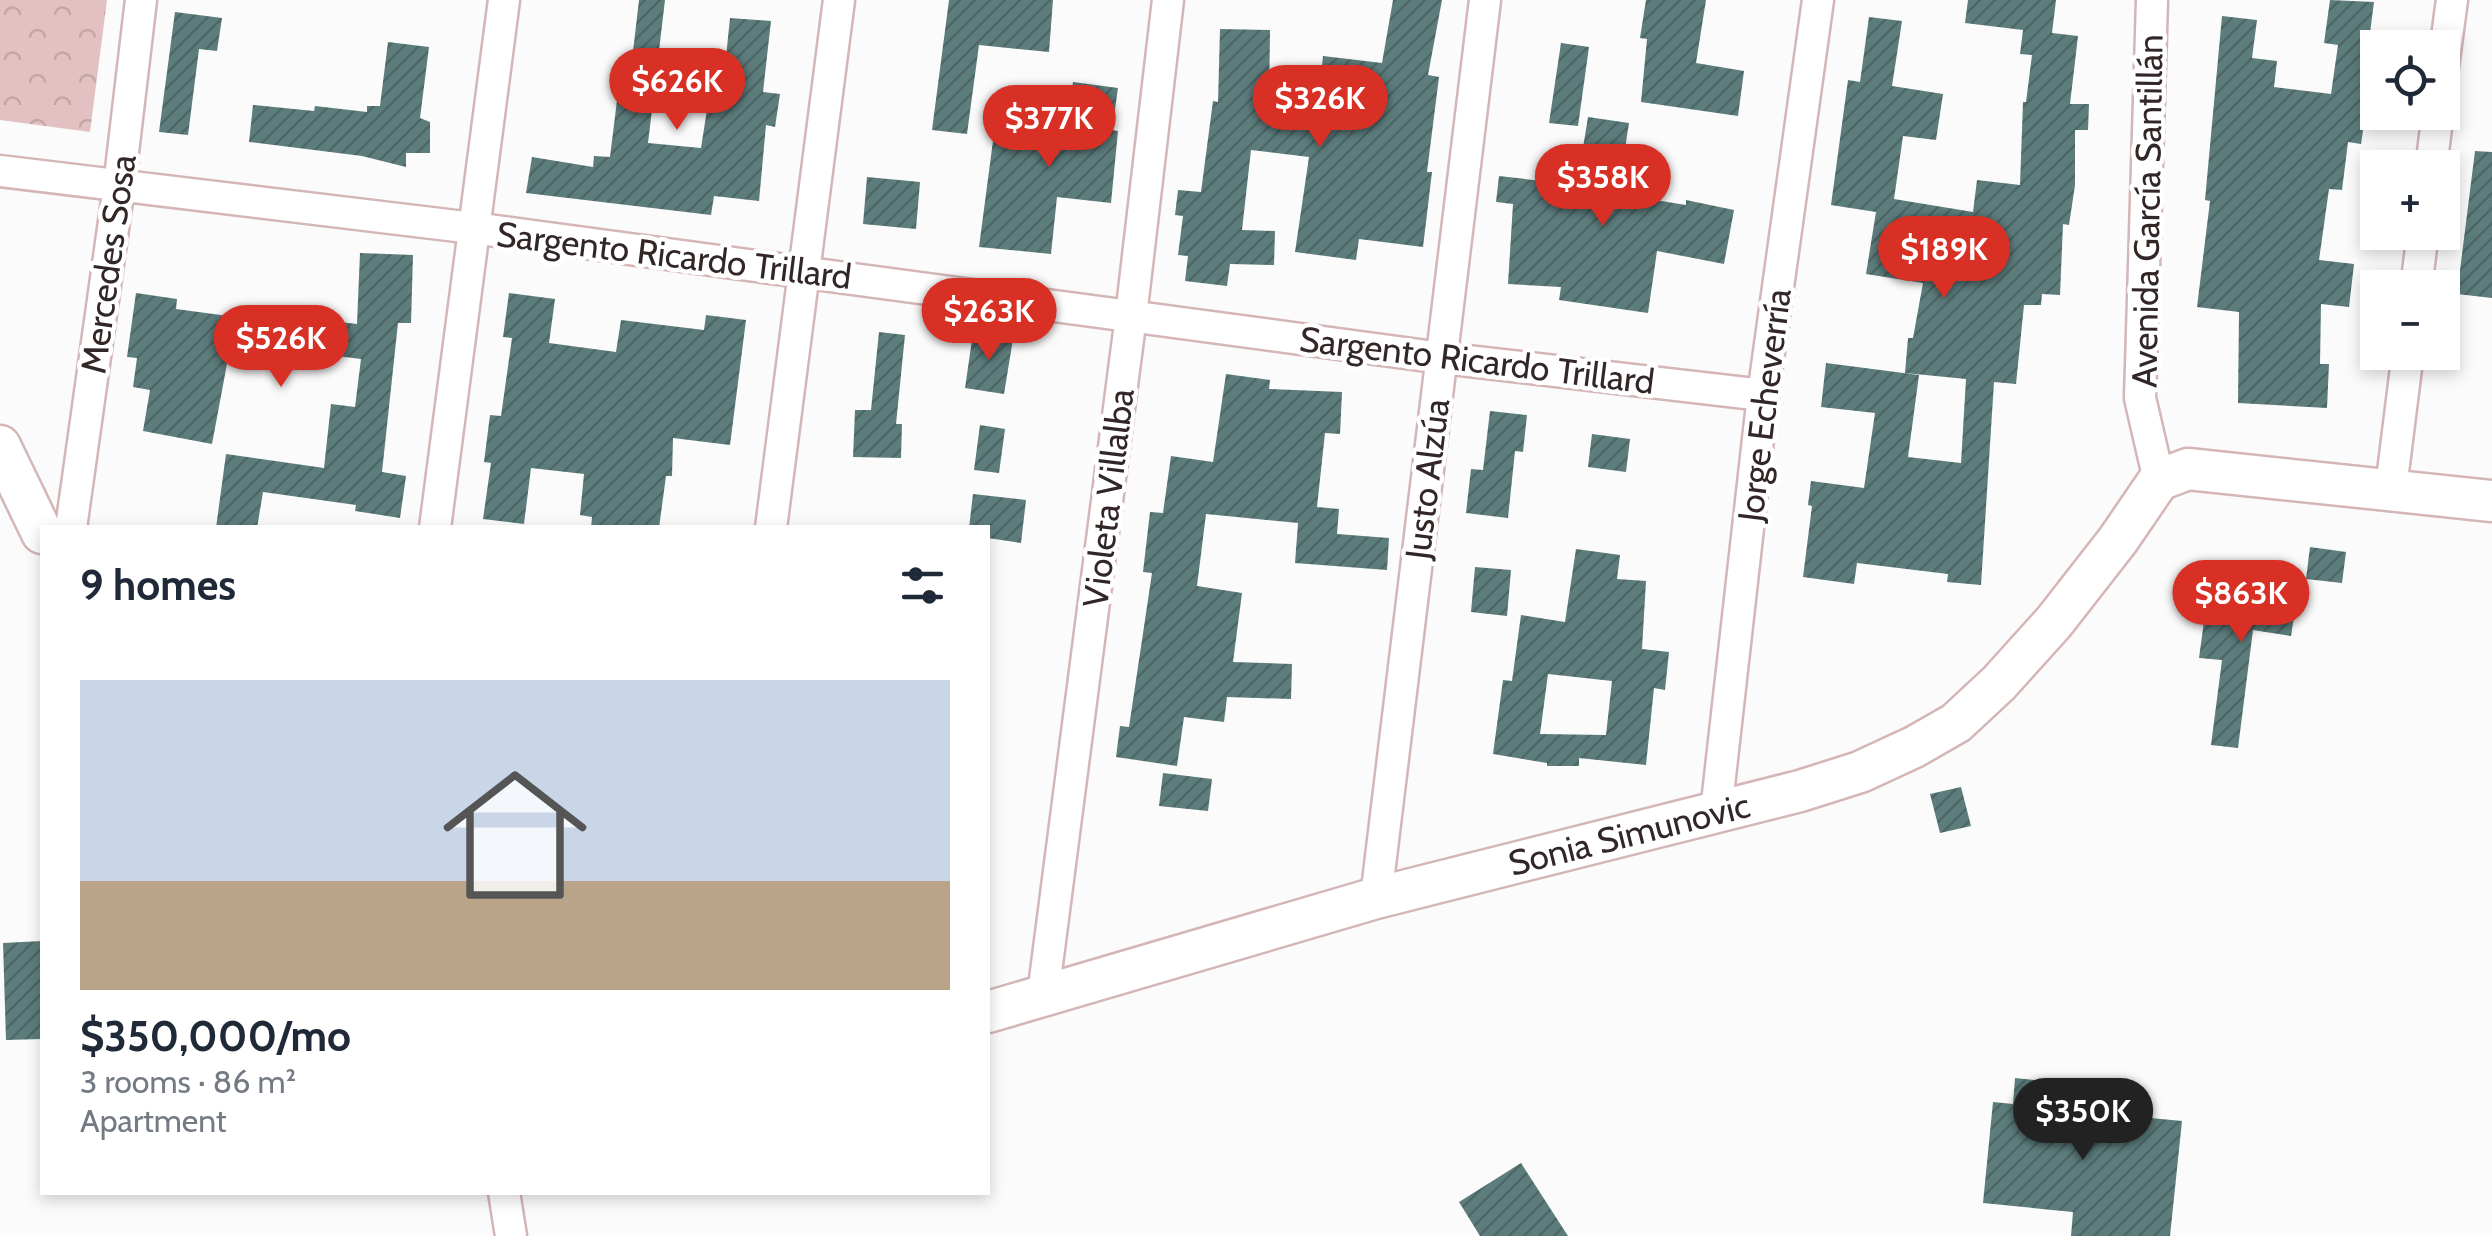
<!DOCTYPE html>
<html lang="en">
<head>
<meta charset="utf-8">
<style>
	body { margin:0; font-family:Cabin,sans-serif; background:#f2f2f3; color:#1f2937; height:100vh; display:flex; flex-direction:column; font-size:38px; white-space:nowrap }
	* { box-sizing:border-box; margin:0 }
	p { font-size:32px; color:#747a83 }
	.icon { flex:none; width:55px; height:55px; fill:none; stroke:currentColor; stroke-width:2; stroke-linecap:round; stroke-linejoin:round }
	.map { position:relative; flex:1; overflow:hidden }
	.panel { position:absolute; left:40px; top:525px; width:950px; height:670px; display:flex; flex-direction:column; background:#fff; border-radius:0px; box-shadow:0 5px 15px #0003 }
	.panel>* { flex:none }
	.buttons { position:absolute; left:2360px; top:30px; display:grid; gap:20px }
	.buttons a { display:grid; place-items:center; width:100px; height:100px; border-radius:0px; background:#fff; box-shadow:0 5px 15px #0003; font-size:50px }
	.price { position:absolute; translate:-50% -85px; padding:0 22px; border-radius:35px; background:#d93025; color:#fff; font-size:32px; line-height:65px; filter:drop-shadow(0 2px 5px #0008) }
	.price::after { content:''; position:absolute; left:50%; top:60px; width:30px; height:22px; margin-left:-15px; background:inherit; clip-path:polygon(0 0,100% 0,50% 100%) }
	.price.selected { background:#222; color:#fff }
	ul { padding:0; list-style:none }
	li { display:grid; align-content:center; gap:20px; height:530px; padding:0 40px }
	li span { display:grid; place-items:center; height:310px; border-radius:0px; color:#555 }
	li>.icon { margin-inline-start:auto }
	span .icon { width:180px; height:180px; fill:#fffc; stroke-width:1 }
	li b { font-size:42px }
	h2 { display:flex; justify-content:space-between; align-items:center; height:120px; padding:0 40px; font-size:42px }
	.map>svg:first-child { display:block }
	.park { fill:url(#park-crowns) }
	.building { fill:url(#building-hatch); fill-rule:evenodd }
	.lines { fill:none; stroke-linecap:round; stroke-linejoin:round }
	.minor-casing { stroke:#d5b6b7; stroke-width:35 }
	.tertiary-casing { stroke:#d5b6b7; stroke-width:45 }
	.minor { stroke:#fff; stroke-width:30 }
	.tertiary { stroke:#fff; stroke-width:40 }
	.labels { text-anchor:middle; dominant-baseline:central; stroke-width:9; stroke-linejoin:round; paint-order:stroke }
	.street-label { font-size:35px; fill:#322627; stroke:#fff }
</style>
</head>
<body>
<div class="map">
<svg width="2492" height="1236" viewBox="0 0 2492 1236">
	<defs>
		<pattern id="park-crowns" width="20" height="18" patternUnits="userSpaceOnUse" patternTransform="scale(2.5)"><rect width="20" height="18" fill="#e3c1c2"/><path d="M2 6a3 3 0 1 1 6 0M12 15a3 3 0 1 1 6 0" fill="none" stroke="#c3a6a7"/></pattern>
		<pattern id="building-hatch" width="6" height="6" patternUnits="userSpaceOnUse" patternTransform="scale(2.5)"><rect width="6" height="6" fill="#5d7d7d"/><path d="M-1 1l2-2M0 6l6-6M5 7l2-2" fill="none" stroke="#4d6666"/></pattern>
	</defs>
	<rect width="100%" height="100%" fill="#fbfbfb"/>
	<path class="park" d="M0,0H107L90,132L0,120Z"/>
	<path class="building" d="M639,0H665L648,143L701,148L711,84L723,86L730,18L771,21L763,92L780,94L775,127L766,125L759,201L714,196L711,215L526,193L532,157L593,167L594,156L610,157L621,68L631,69Z
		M949,0H1053L1049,52L979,45L967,134L932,130Z
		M1393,0H1442L1428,75L1439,77L1427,172H1432L1423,247L1359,239L1356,260L1295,252L1309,157L1251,150L1242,230L1275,231L1274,265L1230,264L1227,286L1185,281L1188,256L1178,255L1183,216L1175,215L1178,190L1201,192L1213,101L1218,102L1220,29L1270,30L1269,108L1317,114L1323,56L1382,63Z
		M1646,0H1706L1696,63L1744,71L1738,116L1641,102L1647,39L1640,38Z
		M1968,0H2056L2052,33L2078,36L2070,104H2089L2088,130H2075V185L2069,225L2063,224L2060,295L2042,294L2041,305H2024L2016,384L1994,382L1981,585L1947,582L1948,574L1857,563L1854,584L1803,577L1812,506L1808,505L1811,481L1864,488L1875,413L1821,407L1826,363L1919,375L1908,457L1961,463L1966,379L1905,373L1908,338H1913L1923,283L1866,274L1876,212L1831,205L1848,80L1860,82L1869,17L1902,21L1892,86L1943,94L1936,140L1903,136L1894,199L1973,212L1977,180L2020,185L2023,102H2026L2032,55L2020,54L2023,30L1965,23Z
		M2330,0L2374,2L2365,71L2378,72V113L2366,111L2361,144L2348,142L2342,190L2329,189L2319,260L2354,264L2349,307L2321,304L2320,364H2329L2327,408L2238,403L2239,312L2197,307L2210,201L2205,200L2222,16L2257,20L2252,58L2277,61L2274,87L2331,94L2338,45L2324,43Z
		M175,12L222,18L217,51L199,49L188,135L159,132Z
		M388,42L429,47L420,118L430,122V153H406V167L362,156L249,142L253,105L314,111L315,106L367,112V106H380Z
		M1561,43L1589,47L1578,126L1549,123Z
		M1073,82L1118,88L1112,130L1118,131L1111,203L1057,197L1051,254L979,247L996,118L1068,125Z
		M1588,117L1629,123L1618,194L1686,205V200L1734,210L1724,264L1657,251L1648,313L1559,300L1561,287L1508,284L1513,204L1496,202L1499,176L1577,185Z
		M2475,151L2492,152V298L2457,294Z
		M867,177L920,182L916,229L863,224Z
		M360,253L413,255L411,323H398L382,472L406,476L400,518L355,511L356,505L263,492L257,528H216L226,454L324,468L331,404L355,407L361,359L265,347L264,358L229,353L212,444L143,431L150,390L133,387L137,358L127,357L136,293L177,299L176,309L280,323L281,315L357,324Z
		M509,293L555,299L549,343L616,352L621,320L704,330L706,315L746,320L730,445L673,438L672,476H666L659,528H591L592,517L580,515L584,474L531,468L524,524L483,519L491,463L484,462L490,415L501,416L512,338L503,337Z
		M879,332L905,335L896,424H902L901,458L853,457L855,410H871Z
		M973,333L1013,339L1004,394L965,388Z
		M1226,374L1270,380L1269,389L1342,392L1340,434L1325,433L1317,507L1339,509L1337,534L1389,538L1387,570L1295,563L1298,523L1206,514L1197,586L1242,593L1233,662L1292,664L1291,699L1227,697L1224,722L1184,717L1177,766L1116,757L1120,726L1129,727L1152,573L1143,572L1150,512L1163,513L1171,456L1213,462Z
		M1490,411L1527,415L1523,452L1515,451L1508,518L1466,513L1471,469L1483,470Z
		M980,425L1005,429L999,473L974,470Z
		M1592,434L1630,439L1626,472L1588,467Z
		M973,494L1026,500L1021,543L988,538V528H969Z
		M2310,547L2346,552L2342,583L2306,579Z
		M1576,549L1620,555L1617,579L1646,581L1642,649L1669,652L1665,690L1654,688L1646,765L1579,758V766H1547V763L1493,754L1503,680L1512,681L1521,615L1565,622ZM1548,674L1612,681L1606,735L1540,734Z
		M1475,567L1511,570L1507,616L1471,612Z
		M2218,579L2298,591L2291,636L2253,630L2238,748L2211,745L2222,660L2199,658L2204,621L2213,622Z
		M1163,773L1212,779L1208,811L1159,806Z
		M1961,787L1971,826L1940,833L1930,794Z
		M42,941V1039L6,1040L3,943Z
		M2015,1078L2070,1084L2067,1110L2182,1121L2170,1236H2071L2073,1212L1983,1203L1993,1102L2013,1104Z
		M1521,1163L1568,1236H1480L1459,1202Z"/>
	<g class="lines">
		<g class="minor-casing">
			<path id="minor" d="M2152,0L2140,398L2159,480
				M2442,74L2452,0
				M2431,168L2438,112
				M0,171L473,228L1442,358L1763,395
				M2416,288L2423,232
				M2391,488L2408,352
				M71,528L119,186L141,0
				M435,528L504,0
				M771,528L839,0
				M1716,812L1763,395L1818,0
				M1376,898L1485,0
				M1043,995L1131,316L1168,0
				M504,1192L511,1236"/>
		</g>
		<g class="tertiary-casing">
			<path id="tertiary" d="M0,446L42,533
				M988,1012L1376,898L1800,791L1860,772L1914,747L1956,723L1999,683L2054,622L2118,540L2159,480L2188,469L2492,501"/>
		</g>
		<use href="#minor" class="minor"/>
		<use href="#tertiary" class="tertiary"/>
	</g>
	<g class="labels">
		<g class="street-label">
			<text transform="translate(2147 211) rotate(-89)">Avenida García Santillán</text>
			<text transform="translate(674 255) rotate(7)">Sargento Ricardo Trillard</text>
			<text transform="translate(108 264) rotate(-82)">Mercedes Sosa</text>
			<text transform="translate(1477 360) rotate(7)">Sargento Ricardo Trillard</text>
			<text transform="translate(1764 405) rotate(-83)">Jorge Echeverría</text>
			<text transform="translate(1427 479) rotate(-83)">Justo Alzúa</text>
			<text transform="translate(1108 498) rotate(-83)">Violeta Villalba</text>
			<text transform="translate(1629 834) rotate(-14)">Sonia Simunovic</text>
		</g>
	</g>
</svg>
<div class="buttons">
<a><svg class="icon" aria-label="locate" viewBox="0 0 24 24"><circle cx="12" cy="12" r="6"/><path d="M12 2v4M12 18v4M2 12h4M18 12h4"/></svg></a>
<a>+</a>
<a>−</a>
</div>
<b class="price" style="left:677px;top:133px">$626K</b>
<b class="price" style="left:1320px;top:150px">$326K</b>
<b class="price" style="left:1049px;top:170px">$377K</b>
<b class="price" style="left:1603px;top:229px">$358K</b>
<b class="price" style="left:1944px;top:301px">$189K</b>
<b class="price" style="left:989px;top:363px">$263K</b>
<b class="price" style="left:281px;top:390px">$526K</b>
<b class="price" style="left:2241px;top:645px">$863K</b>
<b class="price selected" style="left:2083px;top:1163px">$350K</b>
<section class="panel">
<h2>9 homes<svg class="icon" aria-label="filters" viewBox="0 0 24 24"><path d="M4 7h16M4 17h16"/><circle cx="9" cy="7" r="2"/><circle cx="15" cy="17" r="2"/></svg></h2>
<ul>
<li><span style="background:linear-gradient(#c9d6e8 65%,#b9a48a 0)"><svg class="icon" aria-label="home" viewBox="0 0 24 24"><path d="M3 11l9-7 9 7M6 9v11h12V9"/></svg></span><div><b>$350,000/mo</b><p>3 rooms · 86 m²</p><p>Apartment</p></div></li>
</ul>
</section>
</div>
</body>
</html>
